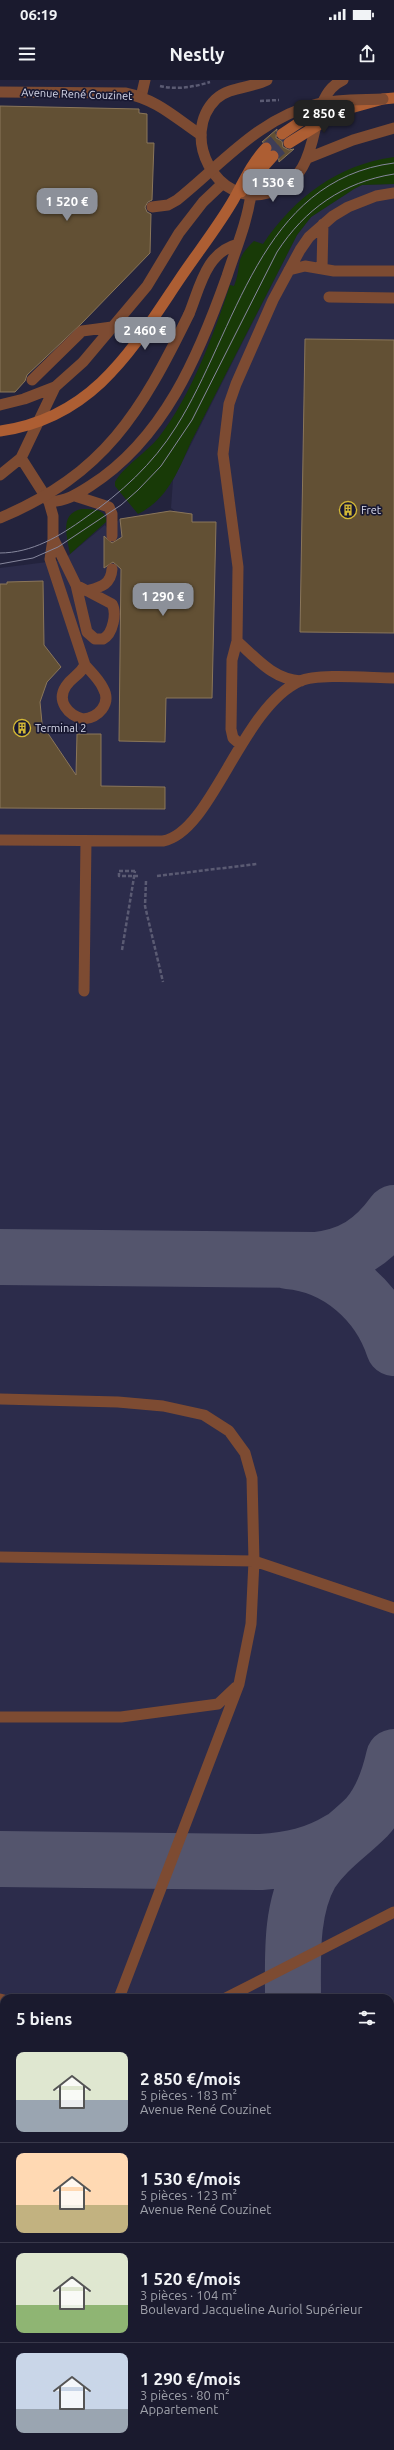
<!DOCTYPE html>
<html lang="fr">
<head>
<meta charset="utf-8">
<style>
	body { margin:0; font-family:Ubuntu,sans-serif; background:#27273a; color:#f1f3f6; height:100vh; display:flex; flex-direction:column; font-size:15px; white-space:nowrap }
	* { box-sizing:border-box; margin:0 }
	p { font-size:13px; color:#9fa1aa }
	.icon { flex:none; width:22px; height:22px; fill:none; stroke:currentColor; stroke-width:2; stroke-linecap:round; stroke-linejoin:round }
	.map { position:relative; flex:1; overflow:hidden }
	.sheet { position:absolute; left:0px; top:1914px; width:394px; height:456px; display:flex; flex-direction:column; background:#1a1a2e; border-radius:12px 12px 0 0; box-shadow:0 1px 3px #0004,0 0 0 1px #38384a }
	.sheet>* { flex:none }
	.price { position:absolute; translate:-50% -34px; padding:0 9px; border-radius:8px; background:#8c9099; color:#fff; font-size:13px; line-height:26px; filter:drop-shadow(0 1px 2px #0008) }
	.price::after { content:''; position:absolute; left:50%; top:24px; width:12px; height:9px; margin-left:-6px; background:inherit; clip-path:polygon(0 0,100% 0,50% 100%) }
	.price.selected { background:#222; color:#fff }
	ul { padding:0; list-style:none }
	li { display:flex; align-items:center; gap:12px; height:100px; padding:0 16px }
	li+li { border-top:1px solid #38384a }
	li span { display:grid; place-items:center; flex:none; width:112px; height:80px; border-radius:8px; color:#555 }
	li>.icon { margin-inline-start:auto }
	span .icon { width:48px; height:48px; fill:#fffc; stroke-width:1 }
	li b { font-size:17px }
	h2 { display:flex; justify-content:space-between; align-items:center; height:48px; padding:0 16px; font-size:17px }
	.status { display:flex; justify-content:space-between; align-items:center; height:28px; padding:0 20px; background:#1a1a2e; direction:ltr }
	.status svg { height:11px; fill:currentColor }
	header { display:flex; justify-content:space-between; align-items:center; height:52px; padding:0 16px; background:#1a1a2e; font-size:18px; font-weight:600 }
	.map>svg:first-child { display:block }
	.built { fill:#2c2c4b; fill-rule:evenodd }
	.green { fill:#183a07 }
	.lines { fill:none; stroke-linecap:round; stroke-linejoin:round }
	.taxiway { stroke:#54556d; stroke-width:56 }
	.building { fill:#625034; stroke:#8a765a }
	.secondary-tunnel { stroke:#3e3e57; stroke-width:11; stroke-dasharray:11 5.5; stroke-linecap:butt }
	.path { stroke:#5b5b73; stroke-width:2.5; stroke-dasharray:4 2; stroke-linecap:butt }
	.service { stroke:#7d4b32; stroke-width:11 }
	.minor { stroke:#7d4b32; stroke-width:11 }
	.tertiary { stroke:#7d4b32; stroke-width:11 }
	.secondary { stroke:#ad5e33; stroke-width:11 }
	.tram { stroke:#86879d; stroke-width:1 }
	.path-bridge { stroke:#5b5b73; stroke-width:2.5; stroke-dasharray:4 2; stroke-linecap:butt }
	.service-bridge { stroke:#7d4b32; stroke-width:11 }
	.secondary-bridge { stroke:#ad5e33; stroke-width:11 }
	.labels { text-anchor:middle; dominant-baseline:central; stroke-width:3.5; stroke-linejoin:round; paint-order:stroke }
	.street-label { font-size:11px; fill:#d8daeb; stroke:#191932 }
	.poi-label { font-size:11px; fill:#d8daeb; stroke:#191932; text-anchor:start }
</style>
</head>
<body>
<div class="status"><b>06:19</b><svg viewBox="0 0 49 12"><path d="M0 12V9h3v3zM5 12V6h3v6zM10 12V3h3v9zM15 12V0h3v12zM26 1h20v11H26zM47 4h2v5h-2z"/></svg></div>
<header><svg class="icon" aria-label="menu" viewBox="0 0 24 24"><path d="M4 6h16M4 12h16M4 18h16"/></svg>Nestly<svg class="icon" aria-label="share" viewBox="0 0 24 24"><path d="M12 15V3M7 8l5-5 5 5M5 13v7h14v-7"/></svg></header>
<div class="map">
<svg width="394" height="2370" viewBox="0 0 394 2370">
	<rect width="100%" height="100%" fill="#23233d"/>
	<path class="built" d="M394,104V2370H0V488L63,480L105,445L108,449L120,439L170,431L176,432L171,428L173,400L297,155L311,137L354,109L362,105ZM4,1918H390V2366H4Z"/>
	<path class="green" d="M394,77V104L362,105L354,109L311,137L297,155L191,362C178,391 168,419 138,434L115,406V402C123,387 147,372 159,357C191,316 214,254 230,205L234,206C243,183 233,181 254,161L263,164C295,117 337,85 394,77Z
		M82,429C92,429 107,429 106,442L70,474C67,457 59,433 82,429Z"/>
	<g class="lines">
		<path class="taxiway" d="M0,1177L316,1180C351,1176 373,1162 394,1133
			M288,1181C338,1185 379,1222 394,1268
			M0,1779L261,1782C291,1780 315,1775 341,1759
			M293,1918C293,1877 290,1830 311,1793C326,1770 348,1756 367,1737C382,1720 389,1699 394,1677
			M286,2370V2366"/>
	</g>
	<path class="building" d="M0,26L139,29V33L147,34V63H154L152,120L148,122L145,127L147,132L151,134L150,173L81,244L27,295L25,301L15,312H0Z
		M277,49L276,58L282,61L283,67L289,70L294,69L279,82L278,71L273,69L270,63L262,62Z
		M305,259L394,260V553L300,552Z
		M170,431L192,434V442H216L212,618H166L165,662L119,661L121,489L113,482L104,488V456L112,463L122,457L120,439Z
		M43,501L44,565L61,587L47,602L40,622L42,643L47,652L76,695L77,654H101V706L165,707V729L0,728V504H7V502Z"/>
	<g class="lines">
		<path class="secondary-tunnel" d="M266,68L282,54
			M273,76L289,63"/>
		<path class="path" d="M160,6C176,10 194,7 210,2
			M260,21L279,20
			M157,796L257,784
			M146,801L145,826L163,902
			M122,870L135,791"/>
		<path class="service" d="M141,17L145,0
			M322,189L323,144
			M289,190L305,186L334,191H394
			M329,217L394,218
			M189,234C200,207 206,172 238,164
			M32,300L82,251L112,247
			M0,325L24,319L55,307L83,282L147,206L179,153L203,122L222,104
			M21,378L49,422L53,436V458L76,505L87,552L95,559H103C113,554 117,533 112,524L76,505
			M0,395L21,378L55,307
			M75,416L109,427L112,434V456
			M49,422C66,421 76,415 90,406C164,359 199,275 227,196C236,168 247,143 251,114
			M53,459L50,479L85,585
			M87,511C100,507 111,505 112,489
			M237,561L238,487L223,374L229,324L236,304L273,220L300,170L309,157L333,136L348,127L376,116L394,113
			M85,585C91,592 99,599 103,608C112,624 98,638 83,639C68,635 56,621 66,606C72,597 79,596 85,585Z
			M241,665L233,658L231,649L232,580L237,561C257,579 273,599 301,601
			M0,760L163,761C212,752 241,628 300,601C318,593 372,598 394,598
			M84,911L86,761
			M0,1319L118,1322L163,1326L204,1335L229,1351L245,1373L252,1398L254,1481L251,1544L239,1604L119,1918
			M0,1477L254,1481L394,1528
			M0,1637H121L218,1624L236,1607
			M226,1918L394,1832
			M0,1919L4,1920
			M0,2331L4,2337
			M25,2366L28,2370
			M154,2370V2366"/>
		<path class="minor" d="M0,12L125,13C158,20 174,37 201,55"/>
		<path class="tertiary" d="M267,0C251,8 229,7 216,19C179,55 216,128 268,113C331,95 301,19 343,0
			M308,78L353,60L394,48"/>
		<path class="secondary" d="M347,29L383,19L394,18"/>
		<path class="tram" d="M0,473C32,473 60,456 85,438C121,413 153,384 176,347C237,251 259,100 394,83
			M0,484L33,478L58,467L121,425L138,410L161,386L192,340L277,172C305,129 343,102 394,94"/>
		<path class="path-bridge" d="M135,791H119V796H138"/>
		<path class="service-bridge" d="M152,127L168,125L177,120C222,84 259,38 317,24C338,19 361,20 383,19
			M0,438C105,394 141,332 189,234"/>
		<path class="secondary-bridge" d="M282,54L303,40L347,29
			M289,63L334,35
			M241,112L273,76
			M0,351C93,338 132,270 179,200C197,173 218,147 234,119C244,101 251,84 266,68"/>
	</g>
	<defs>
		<g id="building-ring" transform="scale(0.9)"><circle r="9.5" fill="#191932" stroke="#d2b736" stroke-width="1.5"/><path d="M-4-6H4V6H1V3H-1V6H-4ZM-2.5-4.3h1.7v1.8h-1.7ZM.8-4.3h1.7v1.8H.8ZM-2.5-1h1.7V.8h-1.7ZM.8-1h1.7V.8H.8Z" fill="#d2b736"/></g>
	</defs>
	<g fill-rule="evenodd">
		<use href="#building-ring" x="348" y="430"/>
		<use href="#building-ring" x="22" y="648"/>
	</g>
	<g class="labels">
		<g class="street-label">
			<text transform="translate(77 14) rotate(2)">Avenue René Couzinet</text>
		</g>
		<g class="poi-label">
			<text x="361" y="430">Fret</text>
			<text x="35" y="648">Terminal 2</text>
		</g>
	</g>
</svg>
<b class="price selected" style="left:324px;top:54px">2 850 €</b>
<b class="price" style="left:273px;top:123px">1 530 €</b>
<b class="price" style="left:67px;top:142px">1 520 €</b>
<b class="price" style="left:145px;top:271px">2 460 €</b>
<b class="price" style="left:163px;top:537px">1 290 €</b>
<section class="sheet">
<h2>5 biens<svg class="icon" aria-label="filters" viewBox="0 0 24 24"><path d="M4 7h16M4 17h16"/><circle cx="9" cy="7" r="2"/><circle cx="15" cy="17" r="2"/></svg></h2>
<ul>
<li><span style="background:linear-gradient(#dfe7d0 60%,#9aa5b1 0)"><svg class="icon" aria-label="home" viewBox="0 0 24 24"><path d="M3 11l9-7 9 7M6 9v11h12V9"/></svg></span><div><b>2 850 €/mois</b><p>5 pièces · 183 m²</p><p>Avenue René Couzinet</p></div></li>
<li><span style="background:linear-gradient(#ffd9b3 65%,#c2b280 0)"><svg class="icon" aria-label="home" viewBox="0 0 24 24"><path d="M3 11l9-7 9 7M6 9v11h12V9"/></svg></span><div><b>1 530 €/mois</b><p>5 pièces · 123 m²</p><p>Avenue René Couzinet</p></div></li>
<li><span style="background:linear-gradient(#dfe7d0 65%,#8fb573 0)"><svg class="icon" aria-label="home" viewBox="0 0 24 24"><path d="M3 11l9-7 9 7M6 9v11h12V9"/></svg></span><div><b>1 520 €/mois</b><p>3 pièces · 104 m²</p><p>Boulevard Jacqueline Auriol Supérieur</p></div></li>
<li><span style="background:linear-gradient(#c9d6e8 70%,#9aa5b1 0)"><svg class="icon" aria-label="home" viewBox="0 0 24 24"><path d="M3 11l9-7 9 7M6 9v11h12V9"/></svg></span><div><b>1 290 €/mois</b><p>3 pièces · 80 m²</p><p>Appartement</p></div></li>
</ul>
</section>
</div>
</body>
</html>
